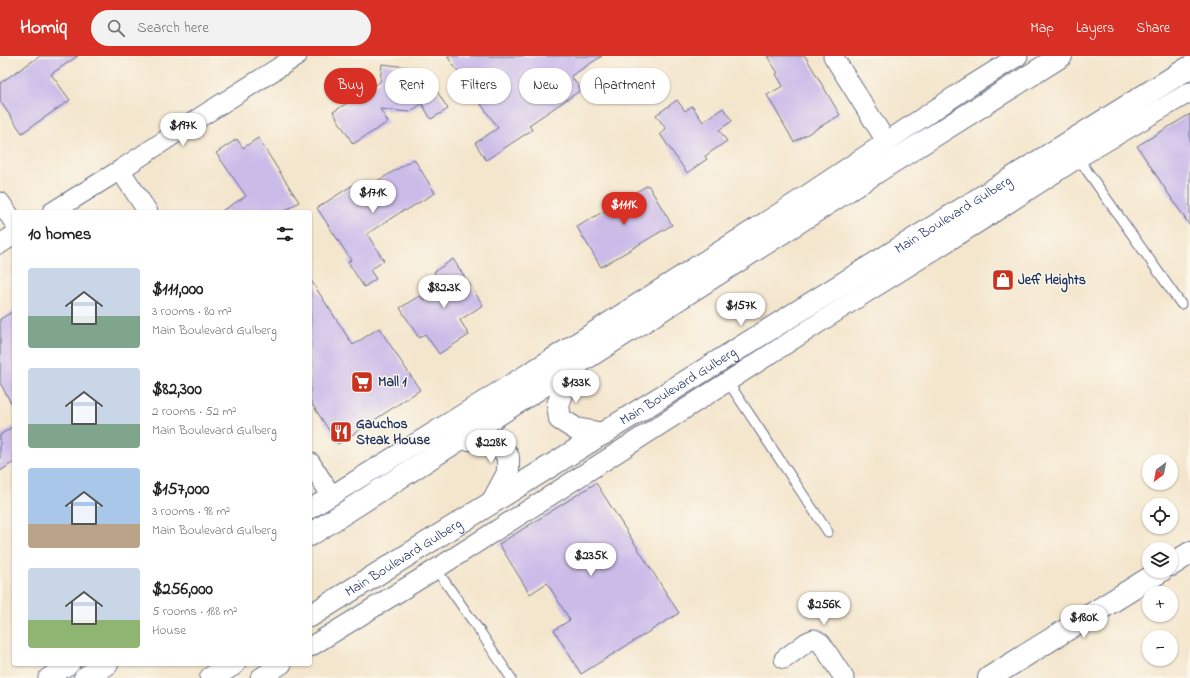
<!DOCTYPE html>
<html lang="en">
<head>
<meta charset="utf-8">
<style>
	body { margin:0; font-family:"Indie Flower",sans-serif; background:#f2f2f2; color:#222; height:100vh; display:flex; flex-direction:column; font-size:15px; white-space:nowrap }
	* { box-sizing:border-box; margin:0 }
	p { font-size:13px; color:#767676 }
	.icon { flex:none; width:22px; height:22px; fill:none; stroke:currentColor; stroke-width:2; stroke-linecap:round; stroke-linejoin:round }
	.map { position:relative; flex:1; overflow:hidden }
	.panel { position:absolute; left:12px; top:154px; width:300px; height:456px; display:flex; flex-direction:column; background:#fff; border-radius:4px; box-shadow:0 1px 3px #0004 }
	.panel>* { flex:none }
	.top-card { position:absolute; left:324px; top:12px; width:380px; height:36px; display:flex; gap:8px }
	.needle { width:26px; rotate:212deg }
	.controls { position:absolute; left:1142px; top:398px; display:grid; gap:8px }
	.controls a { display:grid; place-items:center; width:36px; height:36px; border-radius:50%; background:#fff; box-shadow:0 1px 3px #0004; font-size:20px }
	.price { position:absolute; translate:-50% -34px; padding:0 9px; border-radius:14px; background:#fff; color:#222; font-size:13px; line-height:26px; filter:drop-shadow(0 1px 2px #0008) }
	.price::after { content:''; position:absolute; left:50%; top:24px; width:12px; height:9px; margin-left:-6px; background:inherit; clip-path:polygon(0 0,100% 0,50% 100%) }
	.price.active { background:#d93025; color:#fff }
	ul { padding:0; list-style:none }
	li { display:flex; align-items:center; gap:12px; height:100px; padding:0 16px }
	li span { display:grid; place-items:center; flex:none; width:112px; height:80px; border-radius:4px; color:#555 }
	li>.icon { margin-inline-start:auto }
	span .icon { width:48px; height:48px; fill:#fffc; stroke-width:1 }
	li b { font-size:17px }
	h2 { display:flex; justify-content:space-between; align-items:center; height:48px; padding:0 16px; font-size:17px }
	.tag { padding:0 14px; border-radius:18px; background:#fff; box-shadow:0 1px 3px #0004; font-size:14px; line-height:36px }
	.tag.active { background:#d93025; color:#fff }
	header { display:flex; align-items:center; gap:24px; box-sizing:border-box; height:56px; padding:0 20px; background:#d93025; color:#fff }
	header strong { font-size:19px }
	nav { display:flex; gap:22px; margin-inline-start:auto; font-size:14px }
	.search { width:280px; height:36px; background:#f2f2f2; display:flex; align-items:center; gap:10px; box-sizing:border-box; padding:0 14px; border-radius:22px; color:#767676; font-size:15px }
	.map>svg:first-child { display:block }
	.building { fill:#cbbbe9 }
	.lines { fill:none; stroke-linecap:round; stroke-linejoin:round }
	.service-casing { stroke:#676f85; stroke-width:11 }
	.minor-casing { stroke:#676f85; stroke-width:21 }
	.tertiary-casing { stroke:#676f85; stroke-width:24 }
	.secondary-casing { stroke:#676f85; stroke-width:24 }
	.service { stroke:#fff; stroke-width:9 }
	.minor { stroke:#fff; stroke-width:19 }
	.tertiary { stroke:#fff; stroke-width:22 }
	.secondary { stroke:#fff; stroke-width:22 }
	.labels { text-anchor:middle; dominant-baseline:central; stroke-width:3; stroke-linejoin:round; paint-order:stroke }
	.street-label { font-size:14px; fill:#1b2f5e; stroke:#fbf7ec }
	.poi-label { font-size:14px; font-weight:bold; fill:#1b2f5e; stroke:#fbf7ec; text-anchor:start }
</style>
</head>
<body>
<header>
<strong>Homiq</strong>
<div class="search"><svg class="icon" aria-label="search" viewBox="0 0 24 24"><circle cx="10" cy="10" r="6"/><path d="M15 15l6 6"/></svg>Search here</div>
<nav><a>Map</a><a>Layers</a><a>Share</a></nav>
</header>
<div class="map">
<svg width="1190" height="622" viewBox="0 0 1190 622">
	<rect width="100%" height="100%" fill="#fbf7ec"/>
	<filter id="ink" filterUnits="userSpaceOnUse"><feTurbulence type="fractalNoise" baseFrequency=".025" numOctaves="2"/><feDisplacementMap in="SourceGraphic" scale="8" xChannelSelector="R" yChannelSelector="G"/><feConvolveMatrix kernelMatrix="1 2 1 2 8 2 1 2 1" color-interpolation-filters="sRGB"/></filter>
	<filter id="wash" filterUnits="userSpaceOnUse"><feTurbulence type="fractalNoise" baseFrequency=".012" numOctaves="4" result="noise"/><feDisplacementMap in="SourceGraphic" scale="16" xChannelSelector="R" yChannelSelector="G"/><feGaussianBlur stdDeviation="0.9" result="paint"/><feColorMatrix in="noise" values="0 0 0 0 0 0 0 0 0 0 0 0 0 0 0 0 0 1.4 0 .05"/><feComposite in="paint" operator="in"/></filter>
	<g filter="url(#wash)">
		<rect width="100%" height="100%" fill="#f4e6cd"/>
		<g id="blocks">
			<path class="building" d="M40,0H78L51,18L70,44L22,77L0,45V27Z
				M447,0H602L571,20L581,34L529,69L532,74L486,104L475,87L498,72Z
				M767,0H805L840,59L794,86L767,39L783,30L776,18L778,17Z
				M382,8L423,13L448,53L431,63L422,48L409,56L380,53L388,66L353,88L333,56L380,26Z
				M677,44L685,55L692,50L703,66L723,52L732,65L719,74L727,85L705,100L707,103L687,117L660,78L666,73L656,59Z
				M1190,58V170L1137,90Z
				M258,82L299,146L283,156H220L246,140L216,97L237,83L243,92Z
				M414,103L435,137L405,155L404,154L367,178L384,205L370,214L376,223L364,231L348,206L351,204L317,152L356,127L361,135Z
				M648,129L672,169L601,211L577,171Z
				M453,203L483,249L460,264L469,279L439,298L425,278L419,282L400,252L419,240L425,244L444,231L434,216Z
				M310,223L353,289L379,272L420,334L338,388L310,345Z
				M14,255V352L0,327V263Z
				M14,370V406L0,415V379Z
				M596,427L679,557L581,618L554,574L570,564L547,527L530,538L499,488Z"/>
		</g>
	</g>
	<g filter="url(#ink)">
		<use href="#blocks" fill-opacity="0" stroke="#676f85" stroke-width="1"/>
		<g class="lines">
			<g class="service-casing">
				<path id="service" d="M1078,102L1181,248
					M728,326L828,476
					M436,513L481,577L511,622"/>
			</g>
			<g class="minor-casing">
				<path id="minor" d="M833,0L886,85
					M120,114L148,156
					M0,146L14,166
					M52,156L120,114L202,60L297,0
					M0,188L14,179
					M310,406L331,439
					M310,453L554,301L790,150L964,34L1018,0
					M310,591L436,513L853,245L987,161L1078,102L1190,36
					M784,603L807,586L814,583L821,587L844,622
					M48,622L70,608
					M260,622L282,608"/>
			</g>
			<g class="tertiary-casing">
				<path id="tertiary" d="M1171,509L1190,497
					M989,622L1161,515"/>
			</g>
			<g class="secondary-casing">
				<g id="secondary">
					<path d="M577,309L565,329L558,349L560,363L576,373L603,378"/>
					<path d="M460,383H485L502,392L508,401V417L493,445"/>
					<path d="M310,479L897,103L1061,0"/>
					<path id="s1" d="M310,560L1190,11"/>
					<path d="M85,622L107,608"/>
					<path d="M211,622L234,608"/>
				</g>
			</g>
			<use href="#service" class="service"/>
			<use href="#minor" class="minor"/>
			<use href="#tertiary" class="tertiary"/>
			<use href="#secondary" class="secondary"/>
		</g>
	</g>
	<defs>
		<g id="shop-square" transform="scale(1.15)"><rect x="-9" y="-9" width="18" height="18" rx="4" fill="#c8321e" stroke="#fbf7ec"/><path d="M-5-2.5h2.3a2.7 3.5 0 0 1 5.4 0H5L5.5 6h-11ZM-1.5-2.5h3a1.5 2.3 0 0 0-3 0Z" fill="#fff"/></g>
		<g id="supermarket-square" transform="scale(1.15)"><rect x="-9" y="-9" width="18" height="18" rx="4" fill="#c8321e" stroke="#fbf7ec"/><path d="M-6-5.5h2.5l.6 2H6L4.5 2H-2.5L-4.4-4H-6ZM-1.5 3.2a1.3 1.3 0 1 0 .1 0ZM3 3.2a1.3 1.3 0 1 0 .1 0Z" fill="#fff"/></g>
		<g id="restaurant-square" transform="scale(1.15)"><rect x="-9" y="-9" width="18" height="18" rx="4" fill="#c8321e" stroke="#fbf7ec"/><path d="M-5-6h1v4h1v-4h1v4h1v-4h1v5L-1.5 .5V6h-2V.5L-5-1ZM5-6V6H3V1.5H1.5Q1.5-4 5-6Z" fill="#fff"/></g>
	</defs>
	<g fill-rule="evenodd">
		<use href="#shop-square" x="1003" y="224"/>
		<use href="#supermarket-square" x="362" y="326"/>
		<use href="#restaurant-square" x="341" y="376"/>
	</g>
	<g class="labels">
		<g class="street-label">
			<text stroke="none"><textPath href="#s1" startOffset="758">Main Boulevard Gulberg</textPath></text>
			<text stroke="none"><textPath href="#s1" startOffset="434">Main Boulevard Gulberg</textPath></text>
			<text stroke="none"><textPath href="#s1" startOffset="110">Main Boulevard Gulberg</textPath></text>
		</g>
		<g class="poi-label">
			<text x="1018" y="224">Jeff Heights</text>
			<text x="378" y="326">Mall 1</text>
			<text x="356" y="368">Gauchos<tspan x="356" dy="16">Steak House</tspan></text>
		</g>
	</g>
</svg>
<div class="controls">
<a><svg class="needle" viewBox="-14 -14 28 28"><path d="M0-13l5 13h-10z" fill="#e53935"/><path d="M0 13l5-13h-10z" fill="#767676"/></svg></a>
<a><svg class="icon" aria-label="locate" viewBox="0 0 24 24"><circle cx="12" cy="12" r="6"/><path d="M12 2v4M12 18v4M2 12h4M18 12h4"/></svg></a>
<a><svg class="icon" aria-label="layers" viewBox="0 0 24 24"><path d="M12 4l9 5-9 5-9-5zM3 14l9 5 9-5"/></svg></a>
<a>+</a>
<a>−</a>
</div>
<b class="price" style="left:183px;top:91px">$197K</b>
<b class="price" style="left:373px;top:158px">$171K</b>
<b class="price active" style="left:624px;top:170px">$111K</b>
<b class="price" style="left:444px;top:253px">$82.3K</b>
<b class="price" style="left:741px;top:271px">$157K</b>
<b class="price" style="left:576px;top:348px">$133K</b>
<b class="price" style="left:491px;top:408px">$228K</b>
<b class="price" style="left:591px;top:521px">$235K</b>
<b class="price" style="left:824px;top:570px">$256K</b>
<b class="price" style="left:1084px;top:583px">$180K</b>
<div class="top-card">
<a class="tag active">Buy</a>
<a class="tag">Rent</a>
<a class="tag">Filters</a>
<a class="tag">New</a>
<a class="tag">Apartment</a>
</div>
<section class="panel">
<h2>10 homes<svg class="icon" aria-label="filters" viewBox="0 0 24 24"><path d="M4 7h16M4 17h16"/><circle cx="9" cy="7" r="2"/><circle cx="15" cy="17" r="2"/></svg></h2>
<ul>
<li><span style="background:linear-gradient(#c9d6e8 60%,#7fa58c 0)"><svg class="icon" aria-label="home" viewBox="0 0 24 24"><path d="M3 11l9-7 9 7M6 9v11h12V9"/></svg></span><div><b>$111,000</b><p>3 rooms · 80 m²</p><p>Main Boulevard Gulberg</p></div></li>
<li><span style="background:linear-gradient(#c9d6e8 70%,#7fa58c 0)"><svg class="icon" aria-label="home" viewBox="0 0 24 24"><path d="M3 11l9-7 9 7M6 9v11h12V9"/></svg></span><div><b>$82,300</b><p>2 rooms · 52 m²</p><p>Main Boulevard Gulberg</p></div></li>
<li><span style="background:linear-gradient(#a9c7e8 70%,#b9a48a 0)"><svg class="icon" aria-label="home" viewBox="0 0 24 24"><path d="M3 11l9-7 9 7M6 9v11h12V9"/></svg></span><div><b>$157,000</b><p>3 rooms · 98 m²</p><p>Main Boulevard Gulberg</p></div></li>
<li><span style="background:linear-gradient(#c9d6e8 65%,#8fb573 0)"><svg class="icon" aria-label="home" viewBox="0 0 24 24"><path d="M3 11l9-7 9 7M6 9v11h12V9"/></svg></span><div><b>$256,000</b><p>5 rooms · 188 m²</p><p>House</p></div></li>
</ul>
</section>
</div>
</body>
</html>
